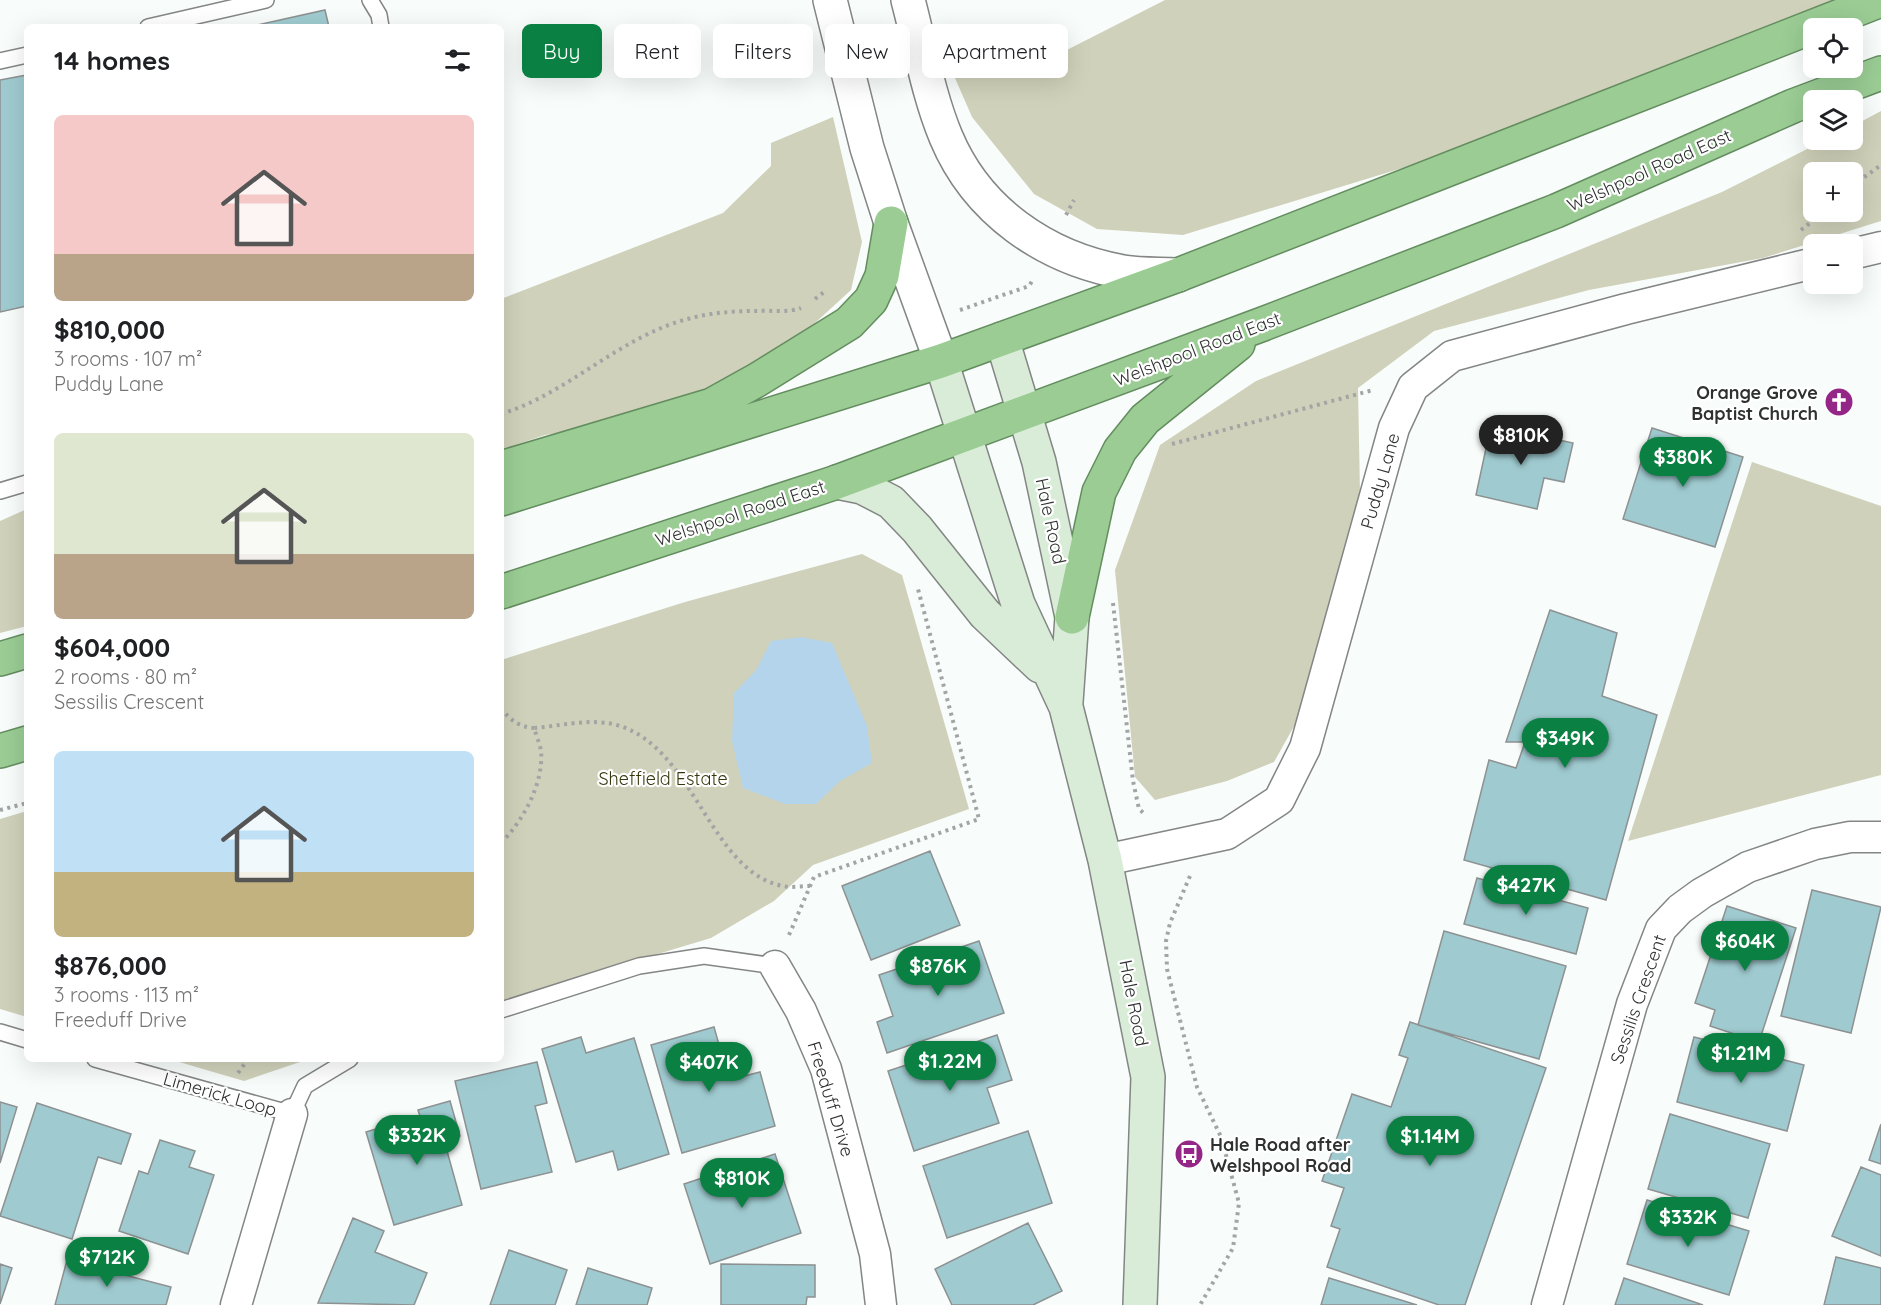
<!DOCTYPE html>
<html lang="en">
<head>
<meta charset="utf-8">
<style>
	body { margin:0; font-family:Quicksand,sans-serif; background:#f6f6f6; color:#202124; height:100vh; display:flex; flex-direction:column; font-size:22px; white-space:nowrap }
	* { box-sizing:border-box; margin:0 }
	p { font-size:20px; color:#757577 }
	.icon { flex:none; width:33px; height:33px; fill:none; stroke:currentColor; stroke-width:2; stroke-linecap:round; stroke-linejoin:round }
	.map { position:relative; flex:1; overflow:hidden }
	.side { position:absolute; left:24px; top:24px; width:480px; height:1038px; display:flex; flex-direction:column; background:#fff; border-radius:9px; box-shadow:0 6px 24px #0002 }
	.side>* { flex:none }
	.guide { position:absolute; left:522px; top:24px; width:570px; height:54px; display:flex; gap:12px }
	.buttons { position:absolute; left:1803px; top:18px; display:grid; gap:12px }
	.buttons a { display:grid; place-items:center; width:60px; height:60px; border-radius:9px; background:#fff; box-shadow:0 6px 24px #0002; font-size:30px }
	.price { position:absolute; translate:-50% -51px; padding:0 14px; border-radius:21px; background:#0b8043; color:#fff; font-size:20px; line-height:39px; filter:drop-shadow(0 2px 3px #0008) }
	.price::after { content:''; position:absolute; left:50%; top:36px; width:18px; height:14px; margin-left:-9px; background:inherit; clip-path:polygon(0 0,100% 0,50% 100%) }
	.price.on { background:#222; color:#fff }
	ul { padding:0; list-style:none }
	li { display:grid; align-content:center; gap:12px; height:318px; padding:0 30px }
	li span { display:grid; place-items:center; height:186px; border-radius:9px; color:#555 }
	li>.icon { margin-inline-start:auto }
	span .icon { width:108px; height:108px; fill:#fffc; stroke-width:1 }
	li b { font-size:26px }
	h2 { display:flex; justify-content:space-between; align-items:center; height:72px; padding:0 30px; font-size:26px }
	.pill { padding:0 21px; border-radius:9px; background:#fff; box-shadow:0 6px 24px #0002; font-size:21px; line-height:54px }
	.pill.on { background:#0b8043; color:#fff }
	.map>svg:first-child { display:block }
	.green { fill:#d0d1ba; fill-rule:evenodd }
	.water { fill:#b3d4ea }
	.building { fill:#9fcbd0; stroke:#8d9192; stroke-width:1.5 }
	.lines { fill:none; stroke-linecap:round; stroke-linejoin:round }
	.service-casing { stroke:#838685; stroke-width:18 }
	.minor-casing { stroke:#838685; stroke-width:33 }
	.tertiary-casing { stroke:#838685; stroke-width:36 }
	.secondary-casing { stroke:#838685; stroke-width:36 }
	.trunk-casing { stroke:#648d5f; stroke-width:36 }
	.path { stroke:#a3a5a5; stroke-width:4; stroke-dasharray:3 4.5; stroke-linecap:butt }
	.service { stroke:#fff; stroke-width:15 }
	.minor { stroke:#fff; stroke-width:30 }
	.tertiary { stroke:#fff; stroke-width:33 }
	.secondary { stroke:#d9ecd7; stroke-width:33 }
	.trunk { stroke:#9acc94; stroke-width:33 }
	.labels { text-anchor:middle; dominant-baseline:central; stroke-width:4.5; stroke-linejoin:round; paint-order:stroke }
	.street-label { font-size:18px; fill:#2f3030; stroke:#fff }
	.poi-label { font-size:18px; font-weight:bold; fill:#2f3030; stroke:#fff; text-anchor:end }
	.park-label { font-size:18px; fill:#37370c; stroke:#fff }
</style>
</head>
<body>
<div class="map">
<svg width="1881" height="1305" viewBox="0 0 1881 1305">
	<rect width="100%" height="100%" fill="#f8fcfb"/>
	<path class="green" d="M1165,0H1857L1422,162L1183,235L1097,229L1034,194L972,117L948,62L984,46L1057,55Z
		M1881,111V221L1763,258L1589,290L1434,331L1358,388L1360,494L1297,721L1274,762L1227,781L1155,800L1135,777L1115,570L1160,445L1256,381L1722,192L1825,140H1852L1853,126ZM1814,172H1852V212H1814Z
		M833,117L862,242L851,290L791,345L653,417L545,435L501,450V299L723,213L771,166V143Z
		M1752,462L1881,506V775L1628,841Z
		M27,509V626L0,633V521Z
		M862,554L902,575L969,809L813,865L774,901L711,938L501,1001V660L685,602Z
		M27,811V1017L0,1009V819Z
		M169,1059H309L244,1081Z"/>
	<path class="water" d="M801,637L832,643L867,726L872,763L840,781L816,804H785L743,788L732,741L734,693L756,670L771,641Z"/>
	<path class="building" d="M325,10L329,27H248Z
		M27,75V306L0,312V80Z
		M1491,425L1573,443L1564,482L1544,478L1537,509L1476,495Z
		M1652,428L1743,457L1715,547L1623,519Z
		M1550,610L1617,633L1602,696L1657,715L1606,900L1464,860L1489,760L1516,768L1525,742H1506Z
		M930,851L960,925L871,960L842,886Z
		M1477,878L1588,908L1576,954L1464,924Z
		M1812,890L1881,907L1851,1033L1781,1016Z
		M1727,906L1796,928L1759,1042L1710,1026L1715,1010L1695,1003Z
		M1444,931L1566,966L1539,1059L1418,1025Z
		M979,941L1004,1013L887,1053L877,1022L893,1016L879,975Z
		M1410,1022L1546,1068L1465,1305H1439L1327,1267L1340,1229L1331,1226L1344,1188L1322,1181L1352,1094L1391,1107L1408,1058L1399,1055Z
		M714,1027L729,1080L760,1072L775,1126L682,1153L651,1045Z
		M997,1035L1012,1080L987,1088L999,1123L914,1151L888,1071Z
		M581,1037L586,1053L634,1038L669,1154L618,1170L613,1151L576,1162L542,1049Z
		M1694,1037L1804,1065L1787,1131L1677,1102Z
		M537,1062L547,1103L535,1106L552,1172L481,1189L455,1081Z
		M450,1101L460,1136L444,1140L462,1205L394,1225L366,1132L402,1121L407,1142L426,1136L418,1110Z
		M0,1102L17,1107L0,1163Z
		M37,1103L131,1134L121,1164L98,1157L72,1239L0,1216Z
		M1670,1114L1770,1144L1748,1218L1648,1189Z
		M1881,1124V1164L1869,1160Z
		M1028,1131L1052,1203L947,1238L923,1166Z
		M160,1140L195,1151L189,1167L214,1175L188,1254L119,1231L139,1171L148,1174Z
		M775,1154L801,1233L710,1264L684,1184Z
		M1861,1167L1881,1175V1256L1832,1236Z
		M1647,1200L1749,1231L1729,1295L1627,1264Z
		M353,1218L384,1231L375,1252L427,1273L414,1305L318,1303Z
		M1028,1223L1062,1291L1033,1305H952L935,1269Z
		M509,1250L567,1270L555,1305H490Z
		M1836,1257L1881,1268V1305H1824Z
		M67,1260L171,1287L166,1305H55Z
		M0,1264L12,1268L0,1304Z
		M721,1264L815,1265V1297H807L806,1305H721Z
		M588,1268L652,1288L647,1305H576Z
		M1329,1278L1417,1305H1321Z
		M1624,1278L1703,1305H1615Z"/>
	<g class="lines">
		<g class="service-casing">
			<path id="service" d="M370,0L379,15L381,27
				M148,27L266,0
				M0,61L27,55
				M0,491L27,483
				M501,1010L639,966L704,956L775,966
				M0,1032L27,1040
				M95,1059L292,1114L305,1086L350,1059"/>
		</g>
		<g class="minor-casing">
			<path id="minor" d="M1852,254L1881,247
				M1105,860L1227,834L1279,800L1305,748L1394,428L1413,387L1452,356L1626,309L1814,263
				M775,966L801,1011L826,1069L875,1254L881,1305
				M236,1305L292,1114
				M1547,1305L1632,1004L1661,929L1680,909L1702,893L1748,867L1815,844L1850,837H1881"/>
		</g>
		<g class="tertiary-casing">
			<path id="tertiary" d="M830,0L867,148L891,223L941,361
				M908,0C920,45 928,94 946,137C977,211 1045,258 1123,272C1141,275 1160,274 1178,275"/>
		</g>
		<g class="secondary-casing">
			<path id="secondary" d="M1002,339L1039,462L1072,617L1066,702
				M941,361L1018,604L1066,707L1105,860L1148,1077L1140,1305
				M837,482L862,487L891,502L917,529L985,614L1040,666"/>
		</g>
		<g class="trunk-casing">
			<path id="trunk" d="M501,468L712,405L757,380L849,323L871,300L882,276L891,223
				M501,499L941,361L1178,275L1881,0
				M501,592L837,482L1263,324L1556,211L1793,106L1881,73
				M1072,617L1099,492L1120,450L1145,419L1238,344
				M0,659L27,651
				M0,751L27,743"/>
		</g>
		<path class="path" d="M1852,186L1881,165
			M1066,215L1074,200
			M1801,230L1824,212
			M815,299L824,292
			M960,310L1029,286L1034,278
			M501,414C567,394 617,339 684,320C707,313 732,311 756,311C770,310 789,313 801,308
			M1172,444L1373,390
			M1113,603L1133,781L1139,809L1146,815
			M501,708C510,720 519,727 534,728
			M0,810L27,803
			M501,843C523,821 544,783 541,751C540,744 536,735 534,728C561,726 593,717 620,726C695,750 711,873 783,886C791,888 801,886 810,886
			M1190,876L1170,923L1166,941L1167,969L1197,1087L1221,1137L1239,1203L1233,1248L1200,1305
			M789,935L814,877L979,819L918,589
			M238,1073L248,1059"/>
		<use href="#service" class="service"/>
		<use href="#minor" class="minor"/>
		<use href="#tertiary" class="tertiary"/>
		<use href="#secondary" class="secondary"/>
		<use href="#trunk" class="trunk"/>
	</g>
	<defs>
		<g id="church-disc" transform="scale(1.5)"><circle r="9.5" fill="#942687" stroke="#fff"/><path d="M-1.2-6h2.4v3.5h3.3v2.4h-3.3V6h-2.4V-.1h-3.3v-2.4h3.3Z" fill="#fff"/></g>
		<g id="bus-disc" transform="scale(1.5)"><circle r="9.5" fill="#942687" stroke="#fff"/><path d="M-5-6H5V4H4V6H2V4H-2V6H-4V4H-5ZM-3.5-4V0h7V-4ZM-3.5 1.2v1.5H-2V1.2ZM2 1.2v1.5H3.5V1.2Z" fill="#fff"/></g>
	</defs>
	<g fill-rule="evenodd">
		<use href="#church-disc" x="1839" y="402"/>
		<use href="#bus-disc" x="1189" y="1154"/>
	</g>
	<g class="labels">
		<g class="street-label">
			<text transform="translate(1649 170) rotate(-24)">Welshpool Road East</text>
			<text transform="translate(1197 349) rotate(-21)">Welshpool Road East</text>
			<text transform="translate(1380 481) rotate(-74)">Puddy Lane</text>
			<text transform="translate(740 513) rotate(-18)">Welshpool Road East</text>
			<text transform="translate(1051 521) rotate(78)">Hale Road</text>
			<text transform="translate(1638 999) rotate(-71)">Sessilis Crescent</text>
			<text transform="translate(1134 1003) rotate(79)">Hale Road</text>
			<text transform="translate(220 1094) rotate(16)">Limerick Loop</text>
			<text transform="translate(831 1099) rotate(73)">Freeduff Drive</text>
		</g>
		<g class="poi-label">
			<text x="1818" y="392">Orange Grove<tspan x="1818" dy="21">Baptist Church</tspan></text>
			<text x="1210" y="1144" text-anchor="start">Hale Road after<tspan x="1210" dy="21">Welshpool Road</tspan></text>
		</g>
		<g class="park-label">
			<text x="663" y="778">Sheffield Estate</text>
		</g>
	</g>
</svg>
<div class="buttons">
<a><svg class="icon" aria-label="locate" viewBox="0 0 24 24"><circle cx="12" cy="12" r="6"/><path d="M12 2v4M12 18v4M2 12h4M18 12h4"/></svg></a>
<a><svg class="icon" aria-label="layers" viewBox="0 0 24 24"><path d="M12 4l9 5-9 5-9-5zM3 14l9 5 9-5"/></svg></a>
<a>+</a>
<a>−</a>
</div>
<b class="price on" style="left:1521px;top:466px">$810K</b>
<b class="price" style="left:1683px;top:488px">$380K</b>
<b class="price" style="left:1565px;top:769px">$349K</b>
<b class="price" style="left:1526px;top:916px">$427K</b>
<b class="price" style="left:1745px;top:972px">$604K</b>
<b class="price" style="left:938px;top:997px">$876K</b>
<b class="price" style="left:1741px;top:1084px">$1.21M</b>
<b class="price" style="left:950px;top:1092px">$1.22M</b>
<b class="price" style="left:709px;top:1093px">$407K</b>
<b class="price" style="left:417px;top:1166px">$332K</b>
<b class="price" style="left:1430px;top:1167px">$1.14M</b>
<b class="price" style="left:742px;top:1209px">$810K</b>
<b class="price" style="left:1688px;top:1248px">$332K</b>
<b class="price" style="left:107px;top:1288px">$712K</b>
<div class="guide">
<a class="pill on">Buy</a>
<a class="pill">Rent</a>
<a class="pill">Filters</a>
<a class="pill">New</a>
<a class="pill">Apartment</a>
</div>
<section class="side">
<h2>14 homes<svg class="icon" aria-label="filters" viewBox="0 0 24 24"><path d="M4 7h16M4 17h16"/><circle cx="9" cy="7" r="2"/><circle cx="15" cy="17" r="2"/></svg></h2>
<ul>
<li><span style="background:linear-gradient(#f6c9c9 75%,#b9a48a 0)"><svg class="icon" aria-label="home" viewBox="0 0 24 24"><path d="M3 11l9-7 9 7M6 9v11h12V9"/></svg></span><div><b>$810,000</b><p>3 rooms · 107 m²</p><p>Puddy Lane</p></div></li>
<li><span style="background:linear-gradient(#dfe7d0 65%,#b9a48a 0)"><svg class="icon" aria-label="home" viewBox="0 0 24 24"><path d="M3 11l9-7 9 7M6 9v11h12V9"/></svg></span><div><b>$604,000</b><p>2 rooms · 80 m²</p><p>Sessilis Crescent</p></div></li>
<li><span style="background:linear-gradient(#bfe0f5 65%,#c2b280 0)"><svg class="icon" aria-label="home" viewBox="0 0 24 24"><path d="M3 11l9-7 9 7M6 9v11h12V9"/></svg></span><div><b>$876,000</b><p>3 rooms · 113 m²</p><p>Freeduff Drive</p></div></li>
</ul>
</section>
</div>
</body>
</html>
